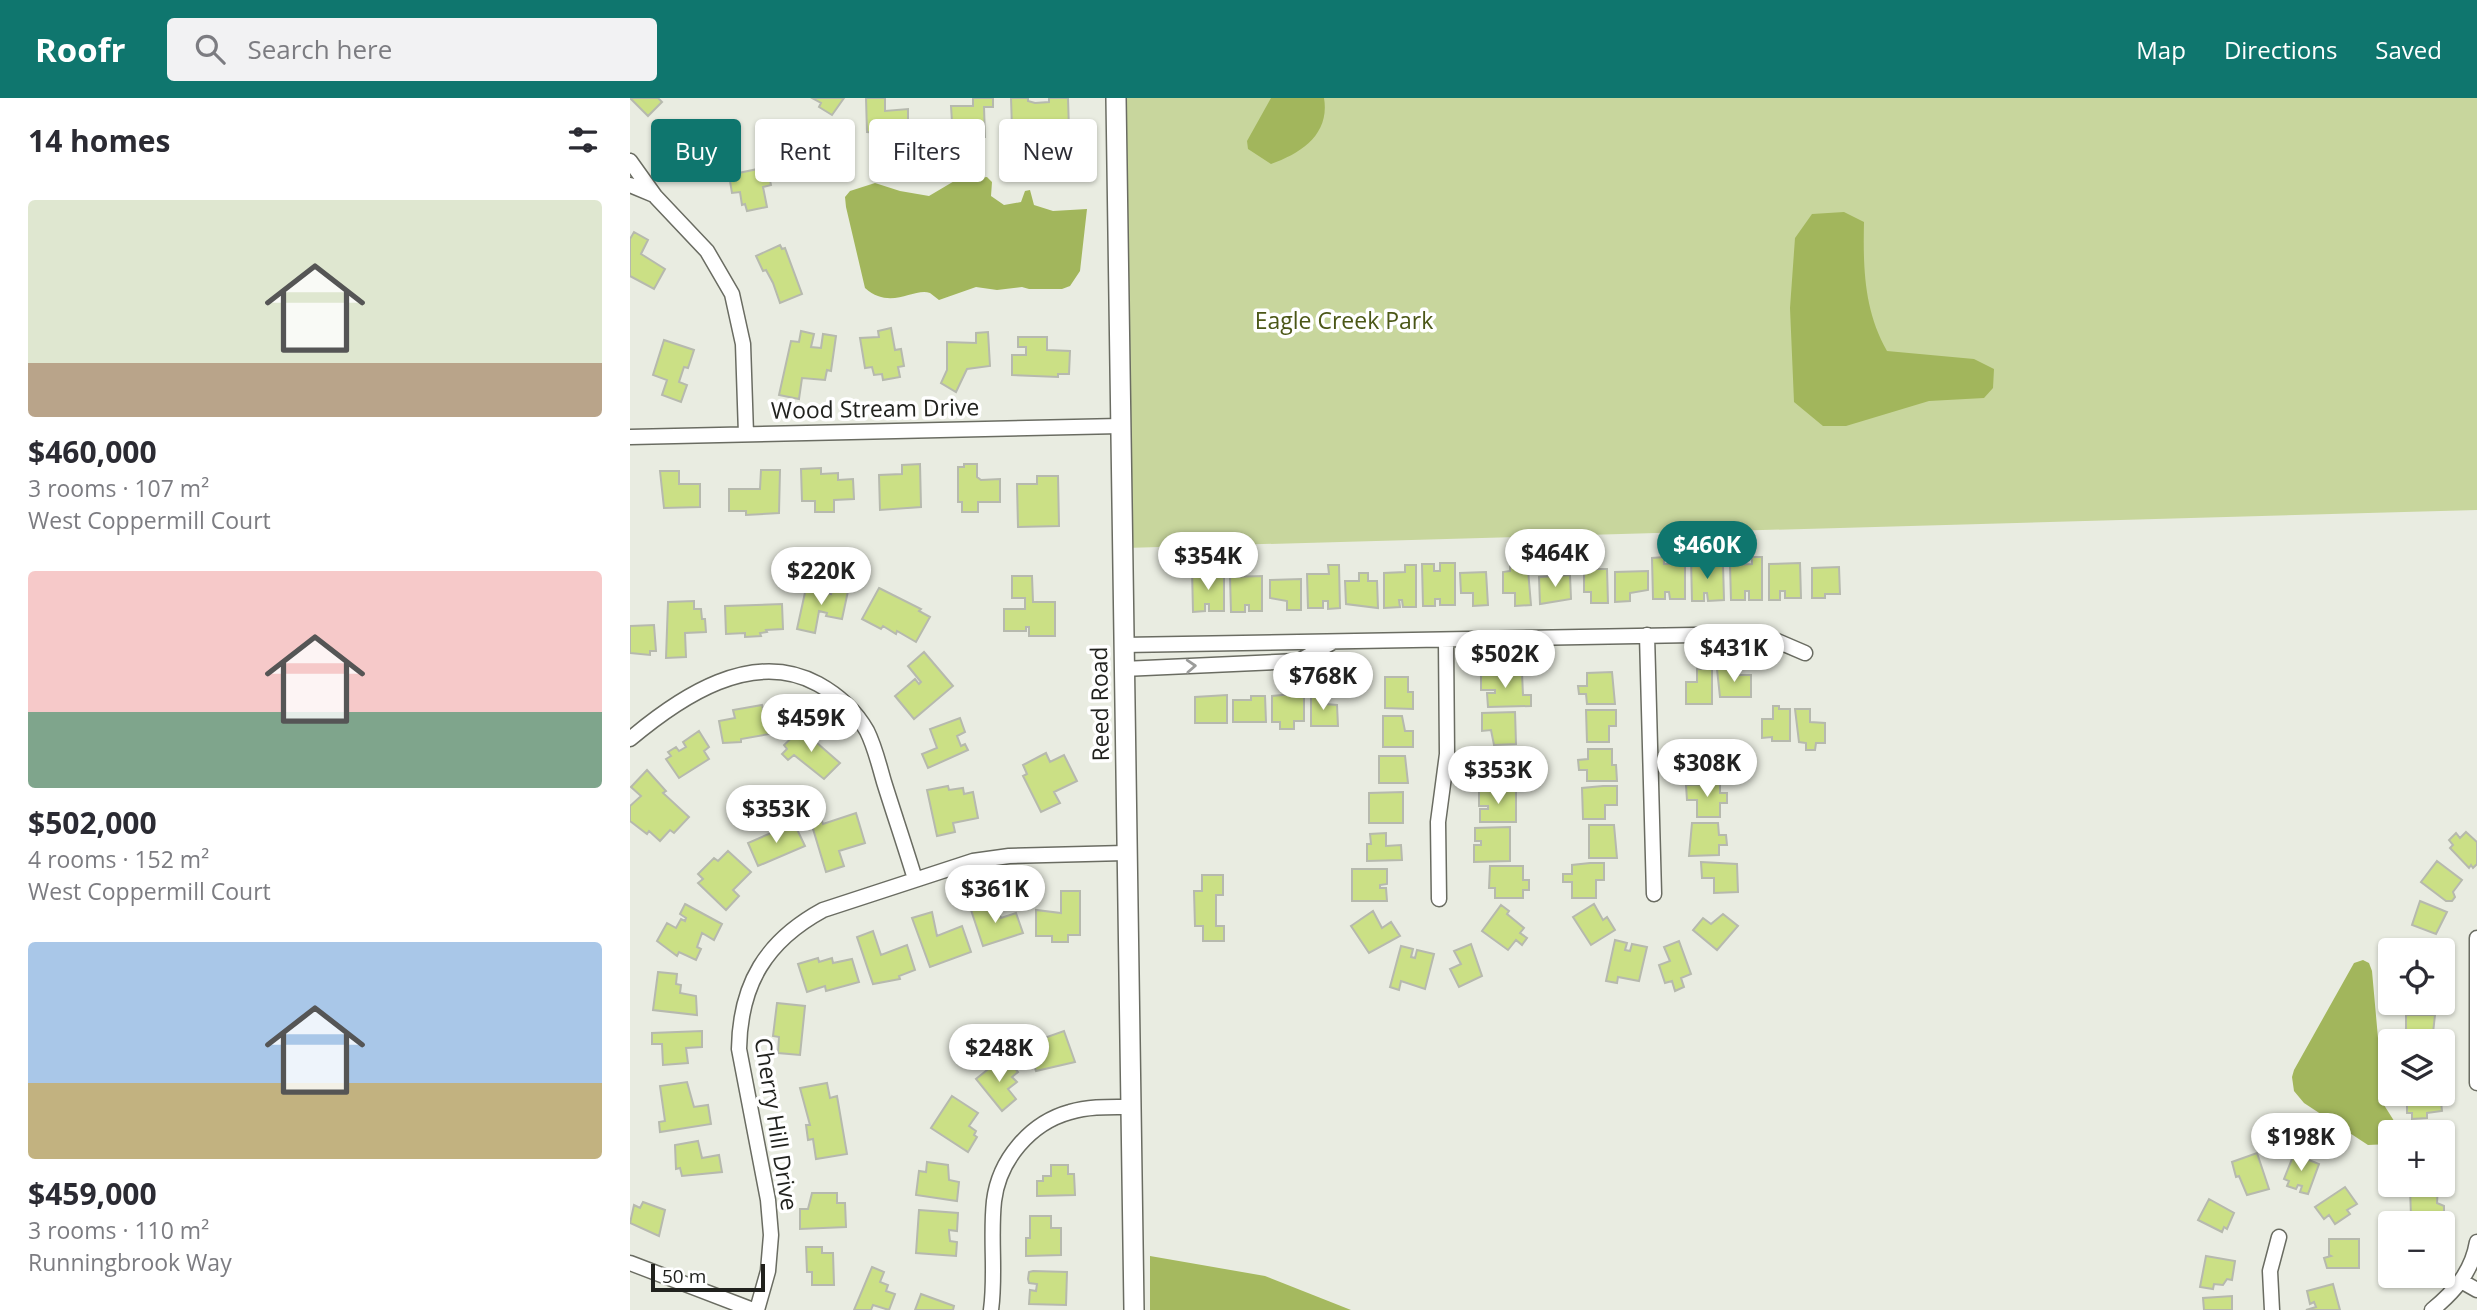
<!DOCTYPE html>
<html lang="en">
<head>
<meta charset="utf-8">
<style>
	body { margin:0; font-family:"Open Sans",sans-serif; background:#f2f2f3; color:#2b2b33; height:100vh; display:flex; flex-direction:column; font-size:26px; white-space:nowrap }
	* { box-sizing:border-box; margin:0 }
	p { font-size:23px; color:#7c7c81 }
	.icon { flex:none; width:38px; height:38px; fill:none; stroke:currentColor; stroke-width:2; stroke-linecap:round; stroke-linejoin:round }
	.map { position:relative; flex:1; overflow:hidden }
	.sheet { display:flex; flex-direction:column; background:#fff; width:630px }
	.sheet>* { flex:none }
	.banner { position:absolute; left:21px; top:21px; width:665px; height:63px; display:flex; gap:14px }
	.controls { position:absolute; left:1748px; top:840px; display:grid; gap:14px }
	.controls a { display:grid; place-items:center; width:77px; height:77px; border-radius:7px; background:#fff; box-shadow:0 2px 5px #0004; font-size:35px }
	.scale { position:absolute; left:21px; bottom:18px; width:114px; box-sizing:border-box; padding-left:7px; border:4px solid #21221e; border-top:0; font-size:19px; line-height:24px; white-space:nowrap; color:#21221e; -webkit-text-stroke:5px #fff; paint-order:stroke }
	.price { position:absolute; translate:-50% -60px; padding:0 16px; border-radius:24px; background:#fff; color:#222; font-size:23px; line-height:46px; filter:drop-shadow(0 2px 4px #0008) }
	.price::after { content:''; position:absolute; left:50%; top:42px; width:21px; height:16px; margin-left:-10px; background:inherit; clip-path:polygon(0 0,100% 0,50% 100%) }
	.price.on { background:#0f766e; color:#fff }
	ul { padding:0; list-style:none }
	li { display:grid; align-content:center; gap:14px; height:371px; padding:0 28px }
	li span { display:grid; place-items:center; height:217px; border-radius:7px; color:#555 }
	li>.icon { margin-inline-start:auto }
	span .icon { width:126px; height:126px; fill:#fffc; stroke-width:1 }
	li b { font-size:30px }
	h2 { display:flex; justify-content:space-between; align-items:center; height:84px; padding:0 28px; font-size:30px }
	.pill { padding:0 24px; border-radius:7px; background:#fff; box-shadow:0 2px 5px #0004; font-size:24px; line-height:63px }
	.pill.on { background:#0f766e; color:#fff }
	header { display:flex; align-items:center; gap:42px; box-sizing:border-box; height:98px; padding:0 35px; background:#0f766e; color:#fff }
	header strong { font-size:33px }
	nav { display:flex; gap:38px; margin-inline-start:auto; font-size:24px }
	.search { width:490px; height:63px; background:#f2f2f3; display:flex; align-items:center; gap:18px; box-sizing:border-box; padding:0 24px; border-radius:7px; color:#7c7c81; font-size:26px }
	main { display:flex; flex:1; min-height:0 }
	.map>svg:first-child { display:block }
	.green { fill:#c8d69d }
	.forest { fill:#a5b95f }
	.water { fill:#a2b65c }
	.building { fill:#cbe085; stroke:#b6b9ae; stroke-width:2 }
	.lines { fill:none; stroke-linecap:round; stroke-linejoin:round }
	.minor-casing { stroke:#6a6c62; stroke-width:17 }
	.secondary-casing { stroke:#6a6c62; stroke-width:22 }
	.minor { stroke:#fff; stroke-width:14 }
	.secondary { stroke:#fff; stroke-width:19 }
	.oneway { stroke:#9b9c9a }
	.labels { text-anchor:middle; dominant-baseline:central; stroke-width:7; stroke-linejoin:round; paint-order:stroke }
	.park-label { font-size:23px; fill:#4b5717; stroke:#fff }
	.street-label { font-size:23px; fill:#21221e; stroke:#fff }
</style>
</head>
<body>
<header>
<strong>Roofr</strong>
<div class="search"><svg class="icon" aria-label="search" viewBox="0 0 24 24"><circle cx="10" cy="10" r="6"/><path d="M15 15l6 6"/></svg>Search here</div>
<nav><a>Map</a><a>Directions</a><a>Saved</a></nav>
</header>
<main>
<section class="sheet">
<h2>14 homes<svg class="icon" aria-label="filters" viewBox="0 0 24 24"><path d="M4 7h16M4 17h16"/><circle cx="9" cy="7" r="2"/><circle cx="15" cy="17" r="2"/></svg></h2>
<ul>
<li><span style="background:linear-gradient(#dfe7d0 75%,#b9a48a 0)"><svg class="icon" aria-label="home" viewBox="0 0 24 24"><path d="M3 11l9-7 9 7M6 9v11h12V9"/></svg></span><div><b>$460,000</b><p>3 rooms · 107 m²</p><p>West Coppermill Court</p></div></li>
<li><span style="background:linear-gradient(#f6c9c9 65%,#7fa58c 0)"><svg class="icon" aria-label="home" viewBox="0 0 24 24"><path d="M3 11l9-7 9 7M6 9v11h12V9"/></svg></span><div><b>$502,000</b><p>4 rooms · 152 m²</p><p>West Coppermill Court</p></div></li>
<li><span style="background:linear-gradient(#a9c7e8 65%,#c2b280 0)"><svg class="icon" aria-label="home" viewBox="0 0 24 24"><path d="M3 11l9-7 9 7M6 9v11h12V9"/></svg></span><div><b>$459,000</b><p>3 rooms · 110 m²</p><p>Runningbrook Way</p></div></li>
</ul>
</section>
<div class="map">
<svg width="1847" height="1212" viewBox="0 0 1847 1212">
	<rect width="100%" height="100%" fill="#e9ece1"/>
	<path class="green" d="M489,0H1847V412L495,450Z"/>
	<path class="forest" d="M520,1158L635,1178L721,1212H520Z"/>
	<path class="water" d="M641,0H694C700,36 672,55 641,66L618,51L617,43Z
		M357,79L362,84L361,98L374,107L391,104L395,93L400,92L404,107L423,113L457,111L450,173L440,188L432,191H399L392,189L367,192L346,189L309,202C306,200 303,197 300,195C284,189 261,213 235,190L216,109L215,99L220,93L245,85L270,93L299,98L326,82Z
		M1214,114L1234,124C1233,170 1234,212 1257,253L1344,261L1364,271L1363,290L1354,300L1299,303L1216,328H1193L1164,304L1160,210L1165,140L1182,116Z
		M1733,862L1739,865L1742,873L1754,1007L1766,1026L1814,1033L1815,1043H1813V1034H1760V1046L1738,1047L1674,1005L1664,993L1662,979L1664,972L1724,865Z"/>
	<path class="building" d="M0,0H28L32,4L18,18Z
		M182,0H214L202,17L189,9L191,5Z
		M236,0H255V13L278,11V37H275V41H263V36L237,34Z
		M343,0H363V9H354L355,39H330V48H317V24H322L321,8H343Z
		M381,0H398V3L405,5L419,4V0H438L439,32L392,33V30H382Z
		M72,27L77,32L81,27L87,33L83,38L92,47L74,65L57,49L54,52L43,42L56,28L64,35Z
		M137,69L141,87L133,89L137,109L117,113L115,106L112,107L110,94L102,95L99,77Z
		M4,134L18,142L11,156L35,171L24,191L0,178V141Z
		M150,147L152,151L155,150L172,196L150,205L143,185L136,172L133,173L126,158Z
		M261,230L265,252L271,251L274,268L268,269L270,279L253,282L252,276L244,277L242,269L235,270L230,240L249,239L248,233Z
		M171,233L184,236L181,249L191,250L193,236L206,238L201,273L197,272L195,282L172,280L169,301L149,297L161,243L169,244Z
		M358,234L360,268L337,271L326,294L311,285L317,272V244L346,245V235Z
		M388,239H417V252L440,253L439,276H428V279L382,277V257H396V249H388Z
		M34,242L64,252L58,270L54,269L49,284L57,287L51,304L32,297L37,282L23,277Z
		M290,366L291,409L250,412L249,377L272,376V367Z
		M334,366H347V379L351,382L370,381V404H348V414H332V404H328V369H334Z
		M191,370V376L208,375V382L223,381L224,401L204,402V414H185V403H172L171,371Z
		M131,372H150L149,415L116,417V413H99V391H130Z
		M30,373H49V386H70V409L34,410Z
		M407,378H428L429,428L388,429L387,386H407Z
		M1034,459V466H1055V501H1040L1039,494H1035V501H1023L1022,460Z
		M1070,459L1071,467L1093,466L1094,502L1078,503L1077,495H1074V503H1062L1061,460Z
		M1122,459H1132V502H1119V493H1115V502H1101L1100,467L1122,466Z
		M889,464V473L898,472L901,507L885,508V495H873V474L880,473V465Z
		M810,465H825V507H810V501H805V508H793L792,466H804V473H810Z
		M1170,465L1171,500H1155V493H1150V502H1139V466Z
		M698,467H709L710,510L698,511V503H693V510H678L677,476H699Z
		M775,467H786V509H773L772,502H769L770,509L754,510V475L775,474Z
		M1209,469L1210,496H1195V500H1182V470Z
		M562,471H573V478H594V513H579V506H575V513L563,514Z
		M954,471H977L978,505H961V494H954Z
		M1018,473V492L1000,495V503L985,504V474Z
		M856,474L858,507L843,508V495H831L830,475Z
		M729,475H738V483H747L748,510L716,506L715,483H729Z
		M940,477L941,501L910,506L909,479Z
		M382,478H402L403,504H425V538H399V529H396V533H374V511H395V500H382Z
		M632,478V513H619V507H615V514H601L600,479Z
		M671,481V512H657V503L640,500V482Z
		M176,490L201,496L202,490L218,493L212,521L196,518L197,515L189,513L185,535L167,531Z
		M249,490L291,511L289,513L300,519L286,544L267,533L266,536L253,528L251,531L232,521Z
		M64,503V511H71L72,521H75L76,534L55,535L56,559L36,560L38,504Z
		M152,506L153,531L136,532L137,534L130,535L131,538L115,539V535L96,536L95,508Z
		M24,527L26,553H20V557L0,555V528Z
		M294,554L323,588L284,621L265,598L285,581L289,586L291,584L278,568Z
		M1067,571H1082V606H1056V584H1067Z
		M1087,571H1103V577H1121V599H1090Z
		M982,574L985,606H957L956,596H949L948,588H957V575Z
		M892,575L893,597H901V608L858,609L857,595H865V592H851V576Z
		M755,579H778V594H783V611L755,610Z
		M674,595V623H664V631H650V624H642V598Z
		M597,597V625H565V599Z
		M681,597H695V606L707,607L708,628H681Z
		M621,598H635L636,624H603V602H621Z
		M132,607L133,612L141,611L145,635L111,641V644L93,645L89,623L105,620L103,612Z
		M1143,608H1149V611H1160V643H1142V639L1132,640V621H1143Z
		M1165,611H1180V624L1195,625V645H1186L1185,652H1176V645L1169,644Z
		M956,612H986V628H979V644H957Z
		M885,614L886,646L864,647L861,632L852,633V615Z
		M753,618H772L775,633H783V649H753Z
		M330,620L335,634L327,638L331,648L335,646L338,652L298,670L292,656L307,650L300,631Z
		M171,631L210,665L194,681L164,657L158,662L152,656L157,651L154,647Z
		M69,633L79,649L74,653L79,661L49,680L36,661L41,658L38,654L46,649L49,653L56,649L53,644Z
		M1068,649H1086V681L1055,680V665H1065Z
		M958,651H982V667H986L987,683H957V672H949L948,662L958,661Z
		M853,653L896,654V664H886V685H853V670H860V666H853Z
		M416,655L420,664L434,657L447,683L424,694L430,705L411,714L393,678L397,676L393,667Z
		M749,658H775L778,685H749Z
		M17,672L36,693L33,695L59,719L44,735L40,732L30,743L19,733L17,736L0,723V708L11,698L1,689Z
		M1090,686V695H1097V705H1090V719H1067V702H1057L1056,687Z
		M318,688L319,692L333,690L334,696L343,694L348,720L323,725L325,734L307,738L297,692Z
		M973,688H987V707H975V721H953L952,690Z
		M886,691V724H850V711H858V708H849V692Z
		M773,694V725H739V695Z
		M188,712L193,726L226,715L235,745L209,753L214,768L196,774L180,721L179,715Z
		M164,725L175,748L128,768L118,745Z
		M1062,725H1088L1089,737H1096L1097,747H1089V757L1059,758Z
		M959,727H984L987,760H959Z
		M880,729V763L844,764V747H851V743H845V730Z
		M1836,734L1847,744V766L1843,770L1841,767L1839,770L1820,750L1823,747L1819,742L1826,735L1830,740Z
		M756,735V748L771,747L772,762L737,763V746H741L740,736Z
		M98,753L121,774L103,792L109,798L96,812L68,785L73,781L68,776L84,760L88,763Z
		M1807,763L1832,782L1823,794L1825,799L1822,803H1816L1791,784Z
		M1071,764L1107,766L1108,794L1084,795V780H1072Z
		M960,765H974V782H966V800H942V784H933V776H942V767Z
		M860,768H893V782H899V792H893V800H865V790H859Z
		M722,771H757V786L750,787V790H756L757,803H722Z
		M572,777H593V797H586V828H594V843H573V828H565L564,793H572Z
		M431,793H450V837H438V844H422V838H406V812L431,815Z
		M1790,803L1817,814L1806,836L1782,827Z
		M55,806L92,826L84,842L72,835L67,849L71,851L66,862L49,854L47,858L27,843L37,825L46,830L51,821L55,823L56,820L50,816Z
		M361,806L364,815L368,813L371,820L386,815L393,835L353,848L341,812Z
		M964,806L973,822L977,819L985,832L961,847L943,819Z
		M871,807L879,813L877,816L894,830L890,835L897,840L892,847L886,842L878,852L852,833Z
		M743,813L752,830L761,824L770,838L739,855L721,828Z
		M302,814L307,838L332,828L341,854L300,869L282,820Z
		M1093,816L1108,828L1087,852L1063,832L1073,820L1081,826Z
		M243,833L251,857L277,847L285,872L269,878L270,881L243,886L227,839Z
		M985,842L997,845L995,852L1000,853L1002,846L1017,849L1009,883L988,879L987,885L976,883Z
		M1049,843L1061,876L1051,880L1054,889L1045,893L1042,883L1035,885L1029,867L1040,863L1034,849Z
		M841,846L852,878L829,889L820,871L831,866L824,853Z
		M1775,847H1806V852H1775Z
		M771,848L783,851L781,859L785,860L787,852L804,856L795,891L771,883L769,892L760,889Z
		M188,860L189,864L202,860L203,865L222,861L229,884L196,893L195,888L177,894L168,866Z
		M28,874L47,876L46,886L51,887L50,895L66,898L67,917L23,912Z
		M147,905L175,908L170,957L148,955L149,939L143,938Z
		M1785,905H1807V911H1786Z
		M1776,917H1805L1803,935L1811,937V942L1776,943Z
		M72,933V949L56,950L58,965L33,967L32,946H22V935Z
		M434,933L445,964L406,973L397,946Z
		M378,962L388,974L382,979L387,984L378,991L386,1001L372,1013L346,981L366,965L369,969Z
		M57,984L64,1009L78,1007L81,1026L30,1034L29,1024L35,1023L30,988Z
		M197,985L200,1000L207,998L217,1056L186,1061L183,1041L178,1042L176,1027H180L170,990Z
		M1777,996H1806L1804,1004H1811L1812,1013L1797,1015V1020L1782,1021V1015H1777Z
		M322,998L348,1015L339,1028L346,1033L344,1037L347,1039L338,1054L301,1030Z
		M68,1043L72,1060L89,1057L92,1074L52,1078L50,1070L46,1071L45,1047Z
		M1627,1055L1639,1091L1617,1097L1609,1078L1606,1079L1602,1064Z
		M1664,1056L1689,1066L1678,1096L1670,1094L1672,1088L1668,1087L1666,1091L1657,1088L1659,1083L1654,1081Z
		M297,1064L318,1067L319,1082L329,1084L327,1103L286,1097L289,1073L296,1074Z
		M421,1067H438V1076H444L445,1097L407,1098V1083H413V1078H421Z
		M1808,1088L1807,1105L1814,1108V1115L1810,1118L1781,1119L1780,1089Z
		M1715,1089L1727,1106L1717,1112L1720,1116L1705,1126L1699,1117L1694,1121L1685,1109Z
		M182,1095H207V1105H215L216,1129L170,1131V1111H178Z
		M1579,1101L1604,1115L1597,1131L1594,1129L1592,1134L1568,1122Z
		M13,1104L35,1112L29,1138L0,1125L4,1107L10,1110Z
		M289,1112L328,1115L327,1133L319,1132V1134L320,1143L327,1144L326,1158L286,1155Z
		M400,1118H421V1130H431V1157L396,1158V1140H400Z
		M1699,1141H1729V1170H1697L1694,1160L1701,1158L1699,1157Z
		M176,1149H192V1155H203L204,1187H182V1174H177Z
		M1576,1158L1605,1163L1602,1182L1597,1181L1593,1187L1584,1186L1583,1191L1570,1189Z
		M242,1169L254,1174L250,1184L258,1187L256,1193L265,1196L259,1212L243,1207L241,1212H224Z
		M403,1173L437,1174L436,1207L399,1206L400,1192L406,1193L407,1186L399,1185L398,1181L399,1174Z
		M1703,1186L1710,1212H1676L1686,1209L1684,1204L1680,1206L1677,1193Z
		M291,1196L324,1208L323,1212H285Z
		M1602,1198V1212H1574L1573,1200Z"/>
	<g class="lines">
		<g class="minor-casing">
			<path id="minor" d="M0,63L25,98L77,153L102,196L113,246L116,336
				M0,87L24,97
				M0,339L490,328
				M1017,537L1024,796
				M493,547L1120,536L1140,540L1175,555
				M493,571L669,563L701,545
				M0,641C50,599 122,550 188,586C208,597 225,612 237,633C245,649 249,667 254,684C264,716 275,748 285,781
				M809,801L808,724L817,656L816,543
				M1847,840V985
				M0,1165L123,1212
				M1831,1183L1847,1192
				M127,1212L138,1173L141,1137L138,1102L109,951C110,886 136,843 193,812L343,763L379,758L495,755
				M361,1212C366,1176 360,1140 364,1103C369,1062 400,1025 440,1014C460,1008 480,1009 500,1009
				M1642,1212L1640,1173L1649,1139
				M1802,1212C1824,1194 1842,1174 1847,1144"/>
		</g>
		<g class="secondary-casing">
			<path id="secondary" d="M486,0L504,1212"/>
		</g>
		<use href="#minor" class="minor"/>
		<use href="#secondary" class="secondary"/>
	</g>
	<defs><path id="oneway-chevron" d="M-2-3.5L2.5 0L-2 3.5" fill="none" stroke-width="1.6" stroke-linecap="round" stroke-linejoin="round" transform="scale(1.75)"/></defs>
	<use class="oneway" href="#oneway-chevron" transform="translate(561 568) rotate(-3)"/>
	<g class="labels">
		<g class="park-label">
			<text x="714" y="222">Eagle Creek Park</text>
		</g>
		<g class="street-label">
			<text transform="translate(245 310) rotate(-1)">Wood Stream Drive</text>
			<text transform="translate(469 606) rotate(-91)">Reed Road</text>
			<text transform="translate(147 1026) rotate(81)">Cherry Hill Drive</text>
		</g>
	</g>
</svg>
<div class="controls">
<a><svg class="icon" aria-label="locate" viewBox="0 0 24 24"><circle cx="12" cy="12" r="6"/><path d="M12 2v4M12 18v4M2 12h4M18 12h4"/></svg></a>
<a><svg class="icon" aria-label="layers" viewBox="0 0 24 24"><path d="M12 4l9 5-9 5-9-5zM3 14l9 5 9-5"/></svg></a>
<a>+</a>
<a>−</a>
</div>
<div class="scale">50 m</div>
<b class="price on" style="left:1077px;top:483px">$460K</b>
<b class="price" style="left:925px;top:491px">$464K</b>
<b class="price" style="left:578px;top:494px">$354K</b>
<b class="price" style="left:191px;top:509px">$220K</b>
<b class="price" style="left:1104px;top:586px">$431K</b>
<b class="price" style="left:875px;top:592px">$502K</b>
<b class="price" style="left:693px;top:614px">$768K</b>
<b class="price" style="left:181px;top:656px">$459K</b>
<b class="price" style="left:1077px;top:701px">$308K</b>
<b class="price" style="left:868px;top:708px">$353K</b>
<b class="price" style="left:146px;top:747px">$353K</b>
<b class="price" style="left:365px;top:827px">$361K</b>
<b class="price" style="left:369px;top:986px">$248K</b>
<b class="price" style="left:1671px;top:1075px">$198K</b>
<div class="banner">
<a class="pill on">Buy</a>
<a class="pill">Rent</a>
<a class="pill">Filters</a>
<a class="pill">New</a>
</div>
</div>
</main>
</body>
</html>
